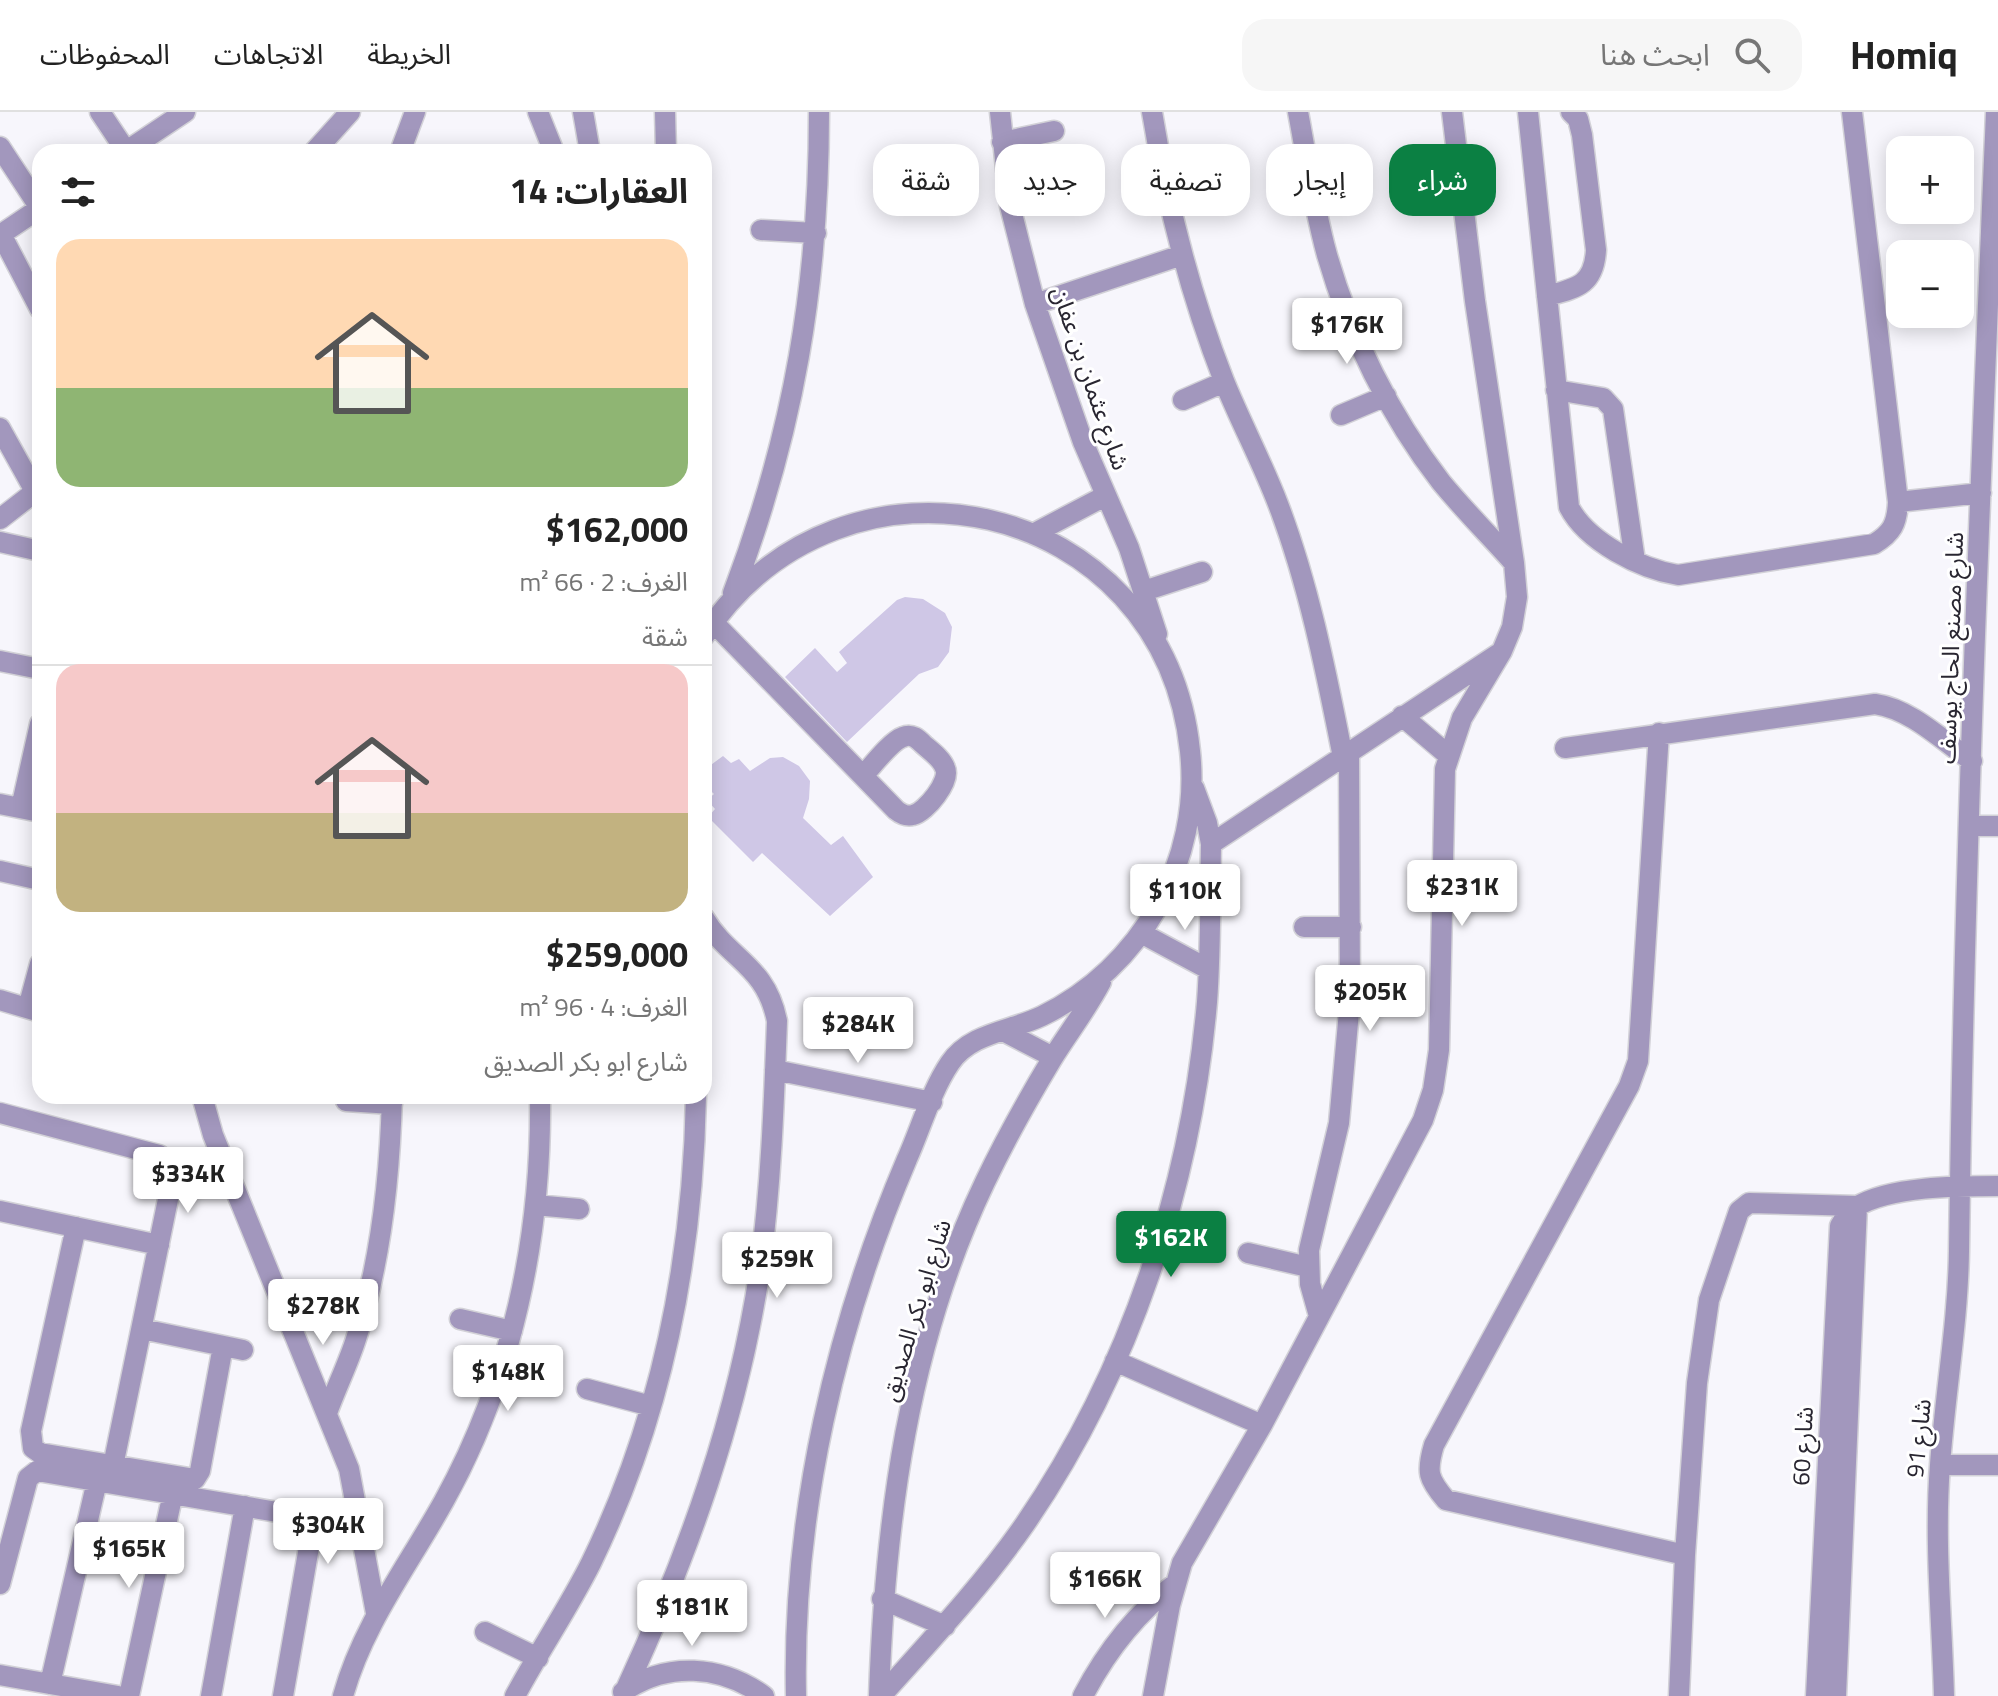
<!DOCTYPE html>
<html lang="ar">
<head>
<meta charset="utf-8">
<style>
	body { margin:0; font-family:"Titillium Web","Noto Sans Arabic",sans-serif; background:#f6f6f6; color:#222; direction:rtl; height:100vh; display:flex; flex-direction:column; font-size:30px; white-space:nowrap }
	* { box-sizing:border-box; margin:0 }
	p { font-size:26px; color:#767676 }
	.icon { flex:none; width:44px; height:44px; fill:none; stroke:currentColor; stroke-width:2; stroke-linecap:round; stroke-linejoin:round }
	.map { position:relative; flex:1; overflow:hidden; direction:ltr }
	.panel { position:absolute; left:32px; top:32px; width:680px; height:960px; display:flex; flex-direction:column; background:#fff; border-radius:24px; box-shadow:0 4px 20px #0003; direction:rtl }
	.panel>* { flex:none }
	.top-card { position:absolute; left:736px; top:32px; width:760px; height:72px; direction:rtl; display:flex; gap:16px }
	.buttons { position:absolute; left:1886px; top:24px; display:grid; gap:16px }
	.buttons a { display:grid; place-items:center; width:88px; height:88px; border-radius:16px; background:#fff; box-shadow:0 4px 20px #0003; font-size:40px }
	.price { position:absolute; translate:-50% -68px; padding:0 18px; border-radius:8px; background:#fff; color:#222; font-size:26px; line-height:52px; filter:drop-shadow(0 2px 4px #0008) }
	.price::after { content:''; position:absolute; left:50%; top:48px; width:24px; height:18px; margin-left:-12px; background:inherit; clip-path:polygon(0 0,100% 0,50% 100%) }
	.price.selected { background:#0b8043; color:#fff }
	ul { padding:0; list-style:none }
	li { display:grid; align-content:center; gap:16px; height:424px; padding:0 24px }
	li+li { border-top:2px solid #e0e0e0 }
	li span { display:grid; place-items:center; height:248px; border-radius:24px; color:#555 }
	li>.icon { margin-inline-start:auto }
	span .icon { width:144px; height:144px; fill:#fffc; stroke-width:1 }
	li b { font-size:34px }
	h2 { display:flex; justify-content:space-between; align-items:center; height:96px; padding:0 24px; font-size:34px }
	.tag { padding:0 28px; border-radius:24px; background:#fff; box-shadow:0 4px 20px #0003; font-size:28px; line-height:72px }
	.tag.selected { background:#0b8043; color:#fff }
	header { display:flex; align-items:center; gap:48px; box-sizing:border-box; height:112px; padding:0 40px; background:#fff; border-bottom:2px solid #e0e0e0 }
	header strong { font-size:38px }
	nav { display:flex; gap:44px; margin-inline-start:auto; font-size:28px }
	.search { width:560px; height:72px; background:#f6f6f6; display:flex; align-items:center; gap:20px; box-sizing:border-box; padding:0 28px; border-radius:24px; color:#767676; font-size:30px }
	.map>svg:first-child { display:block }
	.building { fill:#cfc7e6 }
	.lines { fill:none; stroke-linecap:round; stroke-linejoin:round }
	.minor-casing { stroke:#d2d1d7; stroke-width:23 }
	.minor { stroke:#a297bd; stroke-width:20 }
	.labels { text-anchor:middle; dominant-baseline:central; stroke-width:6; stroke-linejoin:round; paint-order:stroke }
	.street-label { font-size:24px; fill:#292631; stroke:#fff }
</style>
</head>
<body>
<header>
<strong>Homiq</strong>
<div class="search"><svg class="icon" aria-label="search" viewBox="0 0 24 24"><circle cx="10" cy="10" r="6"/><path d="M15 15l6 6"/></svg>ابحث هنا</div>
<nav><a>الخريطة</a><a>الاتجاهات</a><a>المحفوظات</a></nav>
</header>
<div class="map">
<svg width="1998" height="1584" viewBox="0 0 1998 1584">
	<rect width="100%" height="100%" fill="#f7f6fc"/>
	<path class="building" d="M905,485L923,487L945,501L952,515L949,540L938,555L919,562L847,630L785,565L815,536L837,560L847,551L839,540L897,488Z
		M723,644L731,651L739,647L750,659L770,646L783,645L799,654L810,669L809,687L803,706L831,733L843,724L873,765L830,804L762,741L753,750L708,705L715,697L707,688L714,682L705,673L711,667L704,658Z"/>
	<g class="lines">
		<g class="minor-casing">
			<path id="minor" d="M100,0L126,39
				M538,0L554,40
				M583,0L590,40
				M665,0L666,40
				M1000,0L1010,94L1035,192L1083,330L1129,436L1157,522
				M1152,0C1167,92 1190,182 1224,269C1241,311 1262,350 1278,392C1309,473 1326,560 1343,645
				M1298,0C1307,48 1314,96 1327,143C1350,223 1390,304 1441,370C1464,398 1490,424 1514,451
				M1528,0L1569,395C1587,430 1641,457 1678,463L1874,432C1892,421 1897,412 1898,390L1852,0
				M1002,30L1054,19
				M0,35L40,96
				M125,40L185,0
				M314,40L350,0
				M400,40L415,0
				M761,118L816,121
				M1,122L40,197
				M0,123L40,96
				M1547,184C1577,176 1594,173 1596,138L1582,23L1578,7L1571,0
				M1035,192L1182,143
				M1556,278L1603,286L1613,297L1635,449
				M1183,288L1224,270
				M1341,303L1386,284
				M0,316L36,381
				M1898,390L1981,381
				M0,407L40,376
				M1033,422L1105,384
				M0,430L40,439
				M1144,479L1202,460
				M733,481C794,320 819,172 819,0
				M704,506L713,510L896,698C901,702 906,705 913,703C926,700 951,669 945,656C942,647 931,639 924,633C918,627 912,621 903,625C891,629 872,654 863,664
				M704,524C843,314 1164,386 1190,639C1202,749 1141,856 1042,904C1011,919 970,921 950,951C931,979 921,1016 907,1047C836,1214 792,1401 796,1584
				M0,549L40,557
				M1402,604L1448,643
				M1659,621L1638,949L1629,974L1434,1333C1426,1360 1428,1367 1446,1388L1685,1443
				M1565,636L1875,592C1911,597 1943,629 1972,649
				M0,692L40,700
				M21,696L40,612
				M1969,714H1998
				M1211,732L1498,542
				M0,759L40,768
				M1304,815H1351
				M1141,821L1208,857
				M0,888L40,900
				M28,896L40,852
				M1003,919L1053,945
				M775,958L932,990
				M202,984L213,1023L349,1357L376,1501
				M346,989L392,992
				M0,1001L159,1043L171,1052L172,1068L113,1354
				M535,1093L579,1097
				M0,1099L159,1133
				M76,1115L31,1319L33,1336L40,1341L195,1367L200,1359L223,1234
				M1248,1141L1308,1155
				M1319,1204L1310,1172L1309,1138L1339,1011L1350,888L1349,640
				M460,1207L512,1219
				M142,1217L243,1238
				M1115,1249L1262,1313
				M587,1277L651,1294
				M327,1301C336,1276 348,1252 356,1227C381,1150 390,1064 392,984
				M1940,1353H1998
				M0,1472L28,1366L37,1359L289,1402L305,1414L309,1435L283,1584
				M882,1487L945,1514
				M485,1520L538,1546
				M0,1563L118,1584
				M50,1572L97,1369
				M626,1577C688,1443 738,1304 760,1157C771,1074 774,992 777,909C766,853 729,848 704,806
				M623,1580C667,1549 721,1553 764,1584
				M129,1584L173,1381
				M211,1584L245,1394
				M343,1584C363,1512 408,1454 444,1389C512,1266 542,1125 540,984
				M515,1584C539,1539 568,1497 591,1451C662,1305 693,1146 696,984
				M879,1584C885,1408 908,1231 985,1070C1005,1028 1028,987 1052,947C1068,921 1087,897 1101,870
				M881,1584C931,1528 982,1474 1025,1412C1130,1259 1191,1074 1207,890C1211,838 1210,784 1211,732L1207,711L1194,676
				M1083,1584C1106,1540 1135,1502 1175,1472
				M1153,1584L1170,1493L1182,1451L1262,1313L1423,1008L1433,978L1439,938L1445,657L1462,606L1502,539L1512,515L1517,485L1514,451L1475,189L1452,0
				M1679,1584L1685,1443L1697,1271L1709,1188L1739,1099L1749,1091L1857,1094
				M1816,1584L1840,1114C1844,1107 1848,1100 1856,1095C1890,1074 1958,1074 1998,1074
				M1836,1584L1857,1094
				M1944,1584C1942,1508 1934,1429 1940,1353C1945,1281 1958,1211 1959,1139C1964,759 1980,379 1996,0"/>
		</g>
		<use href="#minor" class="minor"/>
	</g>
	<g class="labels">
		<g class="street-label">
			<text transform="translate(1091 266) rotate(71)">شارع عثمان بن عفان</text>
			<text transform="translate(1950 536) rotate(-88)">شارع مصنع الحاج يوسف</text>
			<text transform="translate(915 1198) rotate(-73)">شارع ابو بكر الصديق</text>
			<text transform="translate(1918 1326) rotate(-84)">شارع 91</text>
			<text transform="translate(1802 1334) rotate(-87)">شارع 60</text>
		</g>
	</g>
</svg>
<div class="buttons">
<a>+</a>
<a>−</a>
</div>
<b class="price" style="left:1347px;top:254px">$176K</b>
<b class="price" style="left:1462px;top:816px">$231K</b>
<b class="price" style="left:1185px;top:820px">$110K</b>
<b class="price" style="left:1370px;top:921px">$205K</b>
<b class="price" style="left:858px;top:953px">$284K</b>
<b class="price" style="left:188px;top:1103px">$334K</b>
<b class="price selected" style="left:1171px;top:1167px">$162K</b>
<b class="price" style="left:777px;top:1188px">$259K</b>
<b class="price" style="left:323px;top:1235px">$278K</b>
<b class="price" style="left:508px;top:1301px">$148K</b>
<b class="price" style="left:328px;top:1454px">$304K</b>
<b class="price" style="left:129px;top:1478px">$165K</b>
<b class="price" style="left:1105px;top:1508px">$166K</b>
<b class="price" style="left:692px;top:1536px">$181K</b>
<div class="top-card">
<a class="tag selected">شراء</a>
<a class="tag">إيجار</a>
<a class="tag">تصفية</a>
<a class="tag">جديد</a>
<a class="tag">شقة</a>
</div>
<section class="panel">
<h2>العقارات: 14<svg class="icon" aria-label="filters" viewBox="0 0 24 24"><path d="M4 7h16M4 17h16"/><circle cx="9" cy="7" r="2"/><circle cx="15" cy="17" r="2"/></svg></h2>
<ul>
<li><span style="background:linear-gradient(#ffd9b3 60%,#8fb573 0)"><svg class="icon" aria-label="home" viewBox="0 0 24 24"><path d="M3 11l9-7 9 7M6 9v11h12V9"/></svg></span><div><b>$162,000</b><p>الغرف: 2 · 66 m²</p><p>شقة</p></div></li>
<li><span style="background:linear-gradient(#f6c9c9 60%,#c2b280 0)"><svg class="icon" aria-label="home" viewBox="0 0 24 24"><path d="M3 11l9-7 9 7M6 9v11h12V9"/></svg></span><div><b>$259,000</b><p>الغرف: 4 · 96 m²</p><p>شارع ابو بكر الصديق</p></div></li>
</ul>
</section>
</div>
</body>
</html>
